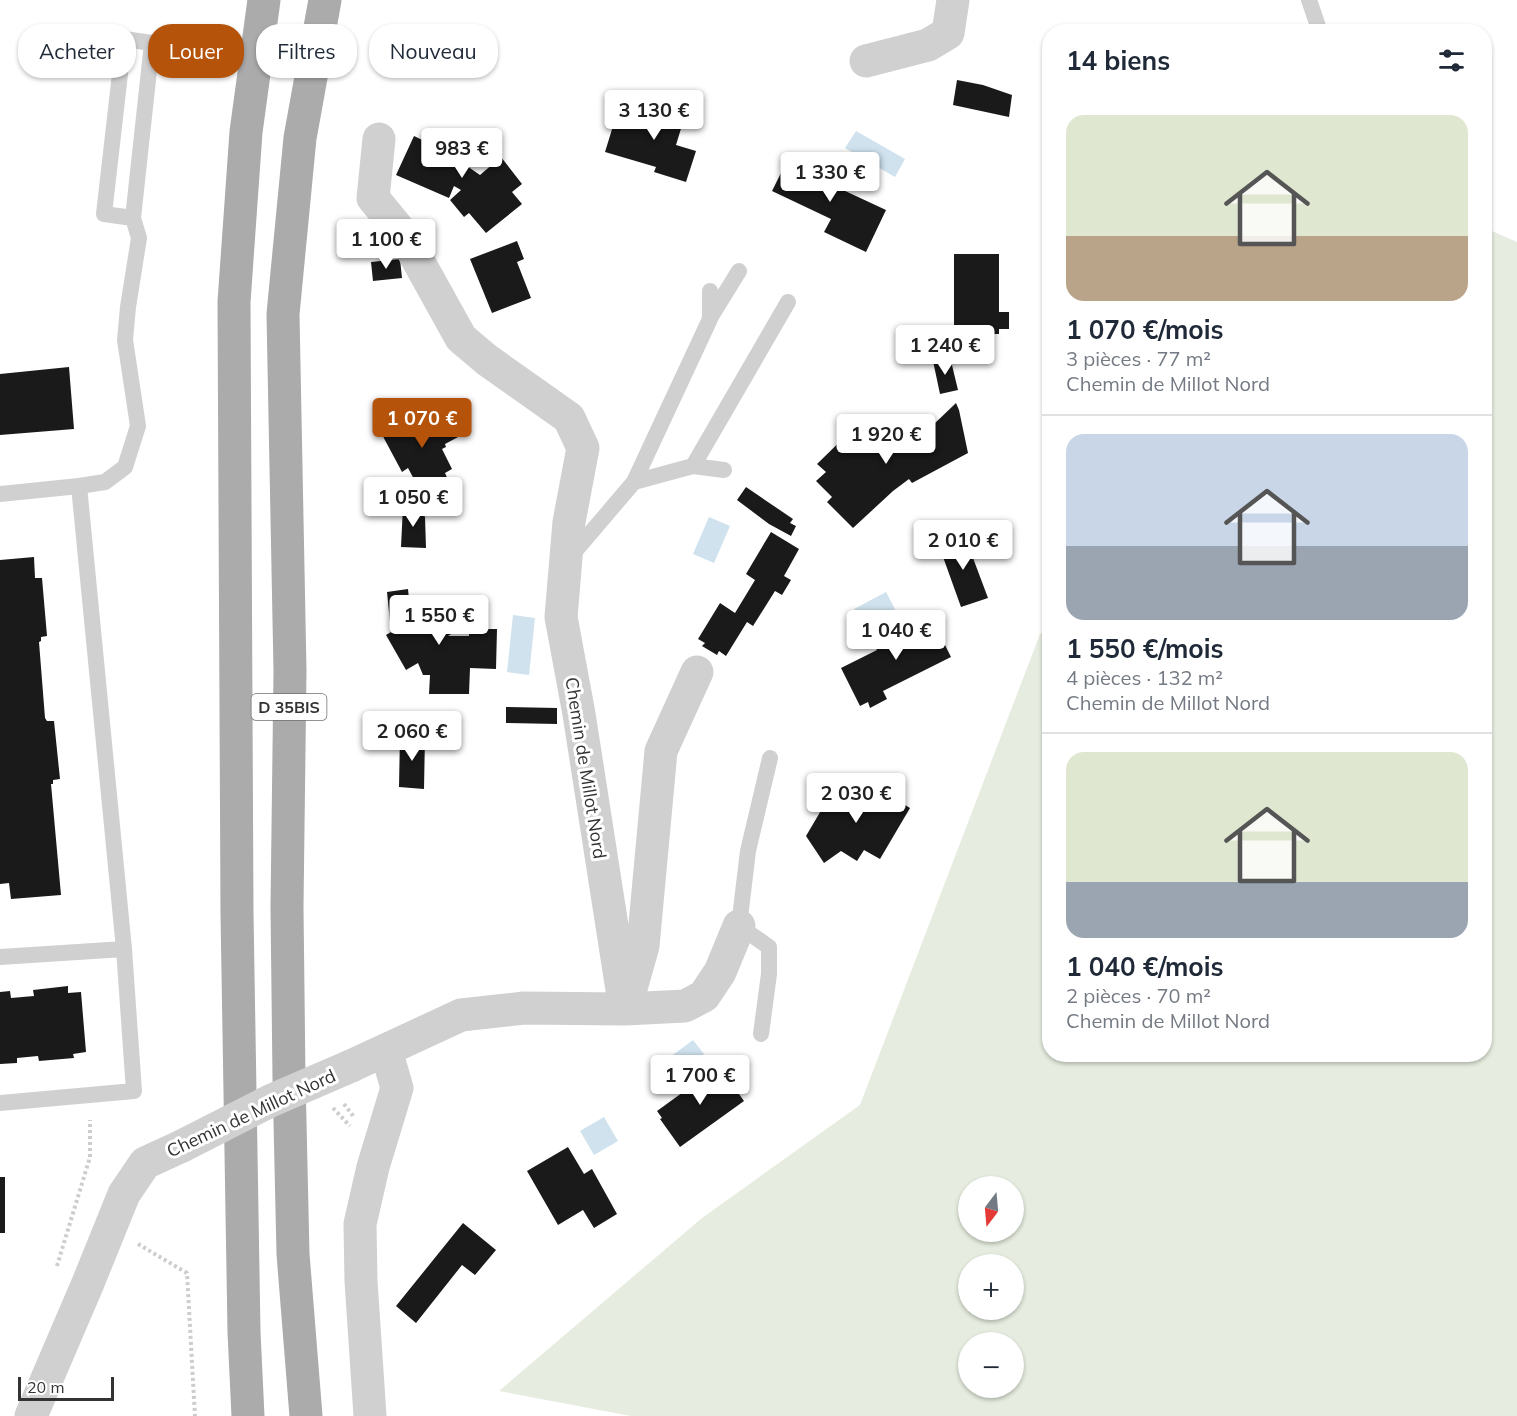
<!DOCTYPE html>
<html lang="fr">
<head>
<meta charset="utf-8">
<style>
	body { margin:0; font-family:Mulish,sans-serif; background:#f6f6f7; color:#1f2937; height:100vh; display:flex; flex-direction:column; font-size:22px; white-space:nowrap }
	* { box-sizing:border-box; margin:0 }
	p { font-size:20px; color:#747a83 }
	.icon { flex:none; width:33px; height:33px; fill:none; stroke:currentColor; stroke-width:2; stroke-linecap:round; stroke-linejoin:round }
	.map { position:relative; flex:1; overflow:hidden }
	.details { position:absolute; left:1042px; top:24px; width:450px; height:1038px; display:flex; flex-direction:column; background:#fff; border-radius:24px; box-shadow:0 2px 4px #0004 }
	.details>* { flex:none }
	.guide { position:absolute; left:18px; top:24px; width:570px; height:54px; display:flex; gap:12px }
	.needle { width:39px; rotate:196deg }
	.fabs { position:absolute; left:958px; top:1176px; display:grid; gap:12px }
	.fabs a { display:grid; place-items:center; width:66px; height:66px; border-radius:50%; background:#fff; box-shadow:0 2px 4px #0004; font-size:30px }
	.scale { position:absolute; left:18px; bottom:15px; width:96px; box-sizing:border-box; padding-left:6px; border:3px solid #333; border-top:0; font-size:16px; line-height:21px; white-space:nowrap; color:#333; -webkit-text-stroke:4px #fff; paint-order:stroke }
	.price { position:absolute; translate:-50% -51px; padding:0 14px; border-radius:6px; background:#fff; color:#222; font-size:20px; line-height:39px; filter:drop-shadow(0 2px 3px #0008) }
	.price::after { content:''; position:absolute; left:50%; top:36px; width:18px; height:14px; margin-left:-9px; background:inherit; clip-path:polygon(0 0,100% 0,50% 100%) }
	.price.on { background:#b45309; color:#fff }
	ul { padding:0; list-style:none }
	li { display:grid; align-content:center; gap:12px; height:318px; padding:0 24px }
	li+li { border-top:2px solid #e0e1e3 }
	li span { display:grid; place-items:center; height:186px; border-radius:18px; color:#555 }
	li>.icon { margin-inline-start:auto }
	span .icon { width:108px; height:108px; fill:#fffc; stroke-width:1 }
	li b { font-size:26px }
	h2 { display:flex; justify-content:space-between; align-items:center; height:72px; padding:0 24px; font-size:26px }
	.pill { padding:0 21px; border-radius:24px; background:#fff; box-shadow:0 2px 4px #0004; font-size:21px; line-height:54px }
	.pill.on { background:#b45309; color:#fff }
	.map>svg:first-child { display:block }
	.green { fill:#e6ecdf; fill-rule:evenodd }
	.water { fill:#cfe2ee }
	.building { fill:#1a1a1a }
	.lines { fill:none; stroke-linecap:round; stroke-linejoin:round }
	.path { stroke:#cdcdcd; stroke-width:4; stroke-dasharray:3 3; stroke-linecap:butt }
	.lane { stroke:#d0d0d0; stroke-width:16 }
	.street { stroke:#d0d0d0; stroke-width:33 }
	.primary { stroke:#ababab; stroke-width:33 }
	.street-bridge { stroke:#d0d0d0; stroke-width:33 }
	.labels { text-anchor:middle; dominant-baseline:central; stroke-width:6; stroke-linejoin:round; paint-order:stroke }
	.shield { fill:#fff; stroke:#707070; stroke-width:1.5 }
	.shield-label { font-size:16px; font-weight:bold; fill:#333 }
	.street-label { font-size:18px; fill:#333; stroke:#fff }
</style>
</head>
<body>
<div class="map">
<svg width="1517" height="1416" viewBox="0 0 1517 1416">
	<rect width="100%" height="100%" fill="#fff"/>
	<path class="green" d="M1485,228L1517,242V1416H631L499,1391L702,1218L860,1105L1040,634L1050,627V1054H1485ZM969,1186H1014V1232H969ZM969,1264H1014V1310H969ZM969,1342H1014V1388H969Z"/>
	<path class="water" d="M856,131L905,159L895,177L845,148Z
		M709,517L730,526L714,563L693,554Z
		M886,592L895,609L863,626L854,609Z
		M513,615L535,618L529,675L507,672Z
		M693,1040L704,1054L664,1083L654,1069Z
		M604,1117L618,1141L594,1155L580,1131Z"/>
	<path class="building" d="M957,80L983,85L1012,95L1009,117L953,105Z
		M654,99L687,109L676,145L696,151L686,182L654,172L656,167L605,152L617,113L647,122Z
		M444,132L473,145L464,164L480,175L501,157L522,184L512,192L522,204L486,233L469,213L464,217L450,200L461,190L454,186L449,198L396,175L414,136L437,147Z
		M791,153L817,166L813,176L886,210L866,252L824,232L831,219L772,191Z
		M517,241L524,259L517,262L531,298L492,313L470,259Z
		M954,254H999V312H1009V329H999V334H954Z
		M400,259L402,278L373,281L371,262Z
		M950,357L958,390L940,394L933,361Z
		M69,367L74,429L0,435V374Z
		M956,403L959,410L968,453L912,483L909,479L893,491L853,528L827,502L832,497L816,481L826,472L817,464L860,422L883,445L896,433L910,447Z
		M445,408L460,436L445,444L446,447L442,449L452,469L445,473L449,482L423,496L408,468L402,472L379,429L403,416L409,428Z
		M746,487L793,519L790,523L796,526L791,536L769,524L737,500Z
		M403,506L418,507L425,517L426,548L401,547Z
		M771,532L799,549L784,576L791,580L782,595L775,591L753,626L747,622L726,656L719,651L717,655L702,646L705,643L698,639L720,603L735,613L755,580L746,574Z
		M964,534L988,598L961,607L938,543Z
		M34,557L35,578H42L47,636L41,637V641L39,642L45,718L47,721H54L60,779L53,780V784H51L61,895L11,899L9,883L0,884V560Z
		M408,589L411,621L441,604L456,631L448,636H469V629H497L496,669L470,668L469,694H429L430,675H423L418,663L406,670L386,635L391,632L387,592Z
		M930,615L951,657L883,691L887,699L870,708L868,702L860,706L841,668L877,650L873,643Z
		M506,707L557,708V724L506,723Z
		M400,735L425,736L424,789L399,787Z
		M870,784L910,808L880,859L864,850L857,861L841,851L824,863L806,836L836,785L861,800Z
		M68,986V993L81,992L86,1052L73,1054L74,1058L39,1061L38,1056L17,1058V1063L0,1064V992L10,991L11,998L34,996L33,990Z
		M719,1066L744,1101L680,1147L660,1119L662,1118L657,1111Z
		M568,1147L584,1174L592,1169L617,1214L594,1228L583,1210L558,1225L527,1171Z
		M0,1177H5V1233H0Z
		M463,1223L496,1250L475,1275L462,1265L416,1323L396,1306Z"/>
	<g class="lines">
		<path class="path" d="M344,1104L354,1117
			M333,1108L350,1126
			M138,1244L187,1273L195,1416
			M57,1266L90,1157V1120"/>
		<path class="lane" d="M1309,0L1320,32
			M710,318L739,271
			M693,466L788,302
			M634,482L693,466L724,470
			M79,486L105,482L125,467L138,426L125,340L128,307L139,238L133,218L152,43L124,39L104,214L133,218
			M0,494L79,486L124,949L134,1091L0,1103
			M570,557L634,482L710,319V291
			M0,957L124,949
			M761,1034L769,974V947L739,926L748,851L770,758"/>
		<path class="street" d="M866,61L928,45L948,33L953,0
			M379,139L373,198L405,237L461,338L487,360L569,418L583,448L569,522L561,617L579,714L625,1009
			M628,999L643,946L661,751L697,672
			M351,1066L461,1015L524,1008L625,1009L685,1006L704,996L720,972L739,926
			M31,1416L88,1283L124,1194L145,1163L182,1146
			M370,1416L361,1281L360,1224L373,1167L397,1088L386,1050"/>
		<path class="primary" d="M248,1416L244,1332L237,913L234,302L246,132L264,0
			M306,1416L293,1254L289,1078L287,907L290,671L283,314L300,138L325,0"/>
		<path class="street-bridge" d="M182,1146L270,1101L351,1066"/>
	</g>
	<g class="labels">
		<rect class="shield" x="251.5" y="694" width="75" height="26" rx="4.5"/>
		<g class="shield-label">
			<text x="289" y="707">D 35BIS</text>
		</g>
		<g class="street-label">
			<text transform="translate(586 768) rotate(81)">Chemin de Millot Nord</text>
			<text transform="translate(251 1113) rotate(-25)">Chemin de Millot Nord</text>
		</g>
	</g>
</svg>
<div class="fabs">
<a><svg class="needle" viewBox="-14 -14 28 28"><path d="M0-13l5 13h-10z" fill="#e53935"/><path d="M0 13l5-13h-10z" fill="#747a83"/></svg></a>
<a>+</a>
<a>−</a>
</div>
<div class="scale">20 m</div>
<b class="price" style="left:654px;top:141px">3 130 €</b>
<b class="price" style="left:462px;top:179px">983 €</b>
<b class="price" style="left:830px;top:203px">1 330 €</b>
<b class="price" style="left:386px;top:270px">1 100 €</b>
<b class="price" style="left:945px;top:376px">1 240 €</b>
<b class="price on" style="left:422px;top:449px">1 070 €</b>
<b class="price" style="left:886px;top:465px">1 920 €</b>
<b class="price" style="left:413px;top:528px">1 050 €</b>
<b class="price" style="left:963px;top:571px">2 010 €</b>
<b class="price" style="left:439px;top:646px">1 550 €</b>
<b class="price" style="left:896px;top:661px">1 040 €</b>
<b class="price" style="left:412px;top:762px">2 060 €</b>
<b class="price" style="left:856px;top:824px">2 030 €</b>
<b class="price" style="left:700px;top:1106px">1 700 €</b>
<div class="guide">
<a class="pill">Acheter</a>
<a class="pill on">Louer</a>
<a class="pill">Filtres</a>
<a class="pill">Nouveau</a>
</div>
<section class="details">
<h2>14 biens<svg class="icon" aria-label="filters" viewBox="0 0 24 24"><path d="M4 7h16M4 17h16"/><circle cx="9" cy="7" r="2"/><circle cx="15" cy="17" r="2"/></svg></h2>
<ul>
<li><span style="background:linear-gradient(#dfe7d0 65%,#b9a48a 0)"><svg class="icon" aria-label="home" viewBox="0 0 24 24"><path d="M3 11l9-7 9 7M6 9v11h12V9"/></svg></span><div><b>1 070 €/mois</b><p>3 pièces · 77 m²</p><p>Chemin de Millot Nord</p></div></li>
<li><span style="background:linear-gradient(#c9d6e8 60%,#9aa5b1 0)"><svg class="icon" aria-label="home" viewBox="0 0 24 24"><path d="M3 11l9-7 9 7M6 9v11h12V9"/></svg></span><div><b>1 550 €/mois</b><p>4 pièces · 132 m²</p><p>Chemin de Millot Nord</p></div></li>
<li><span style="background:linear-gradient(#dfe7d0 70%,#9aa5b1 0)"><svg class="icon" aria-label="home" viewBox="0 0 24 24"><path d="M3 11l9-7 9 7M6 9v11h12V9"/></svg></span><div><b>1 040 €/mois</b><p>2 pièces · 70 m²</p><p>Chemin de Millot Nord</p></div></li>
</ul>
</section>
</div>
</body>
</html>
